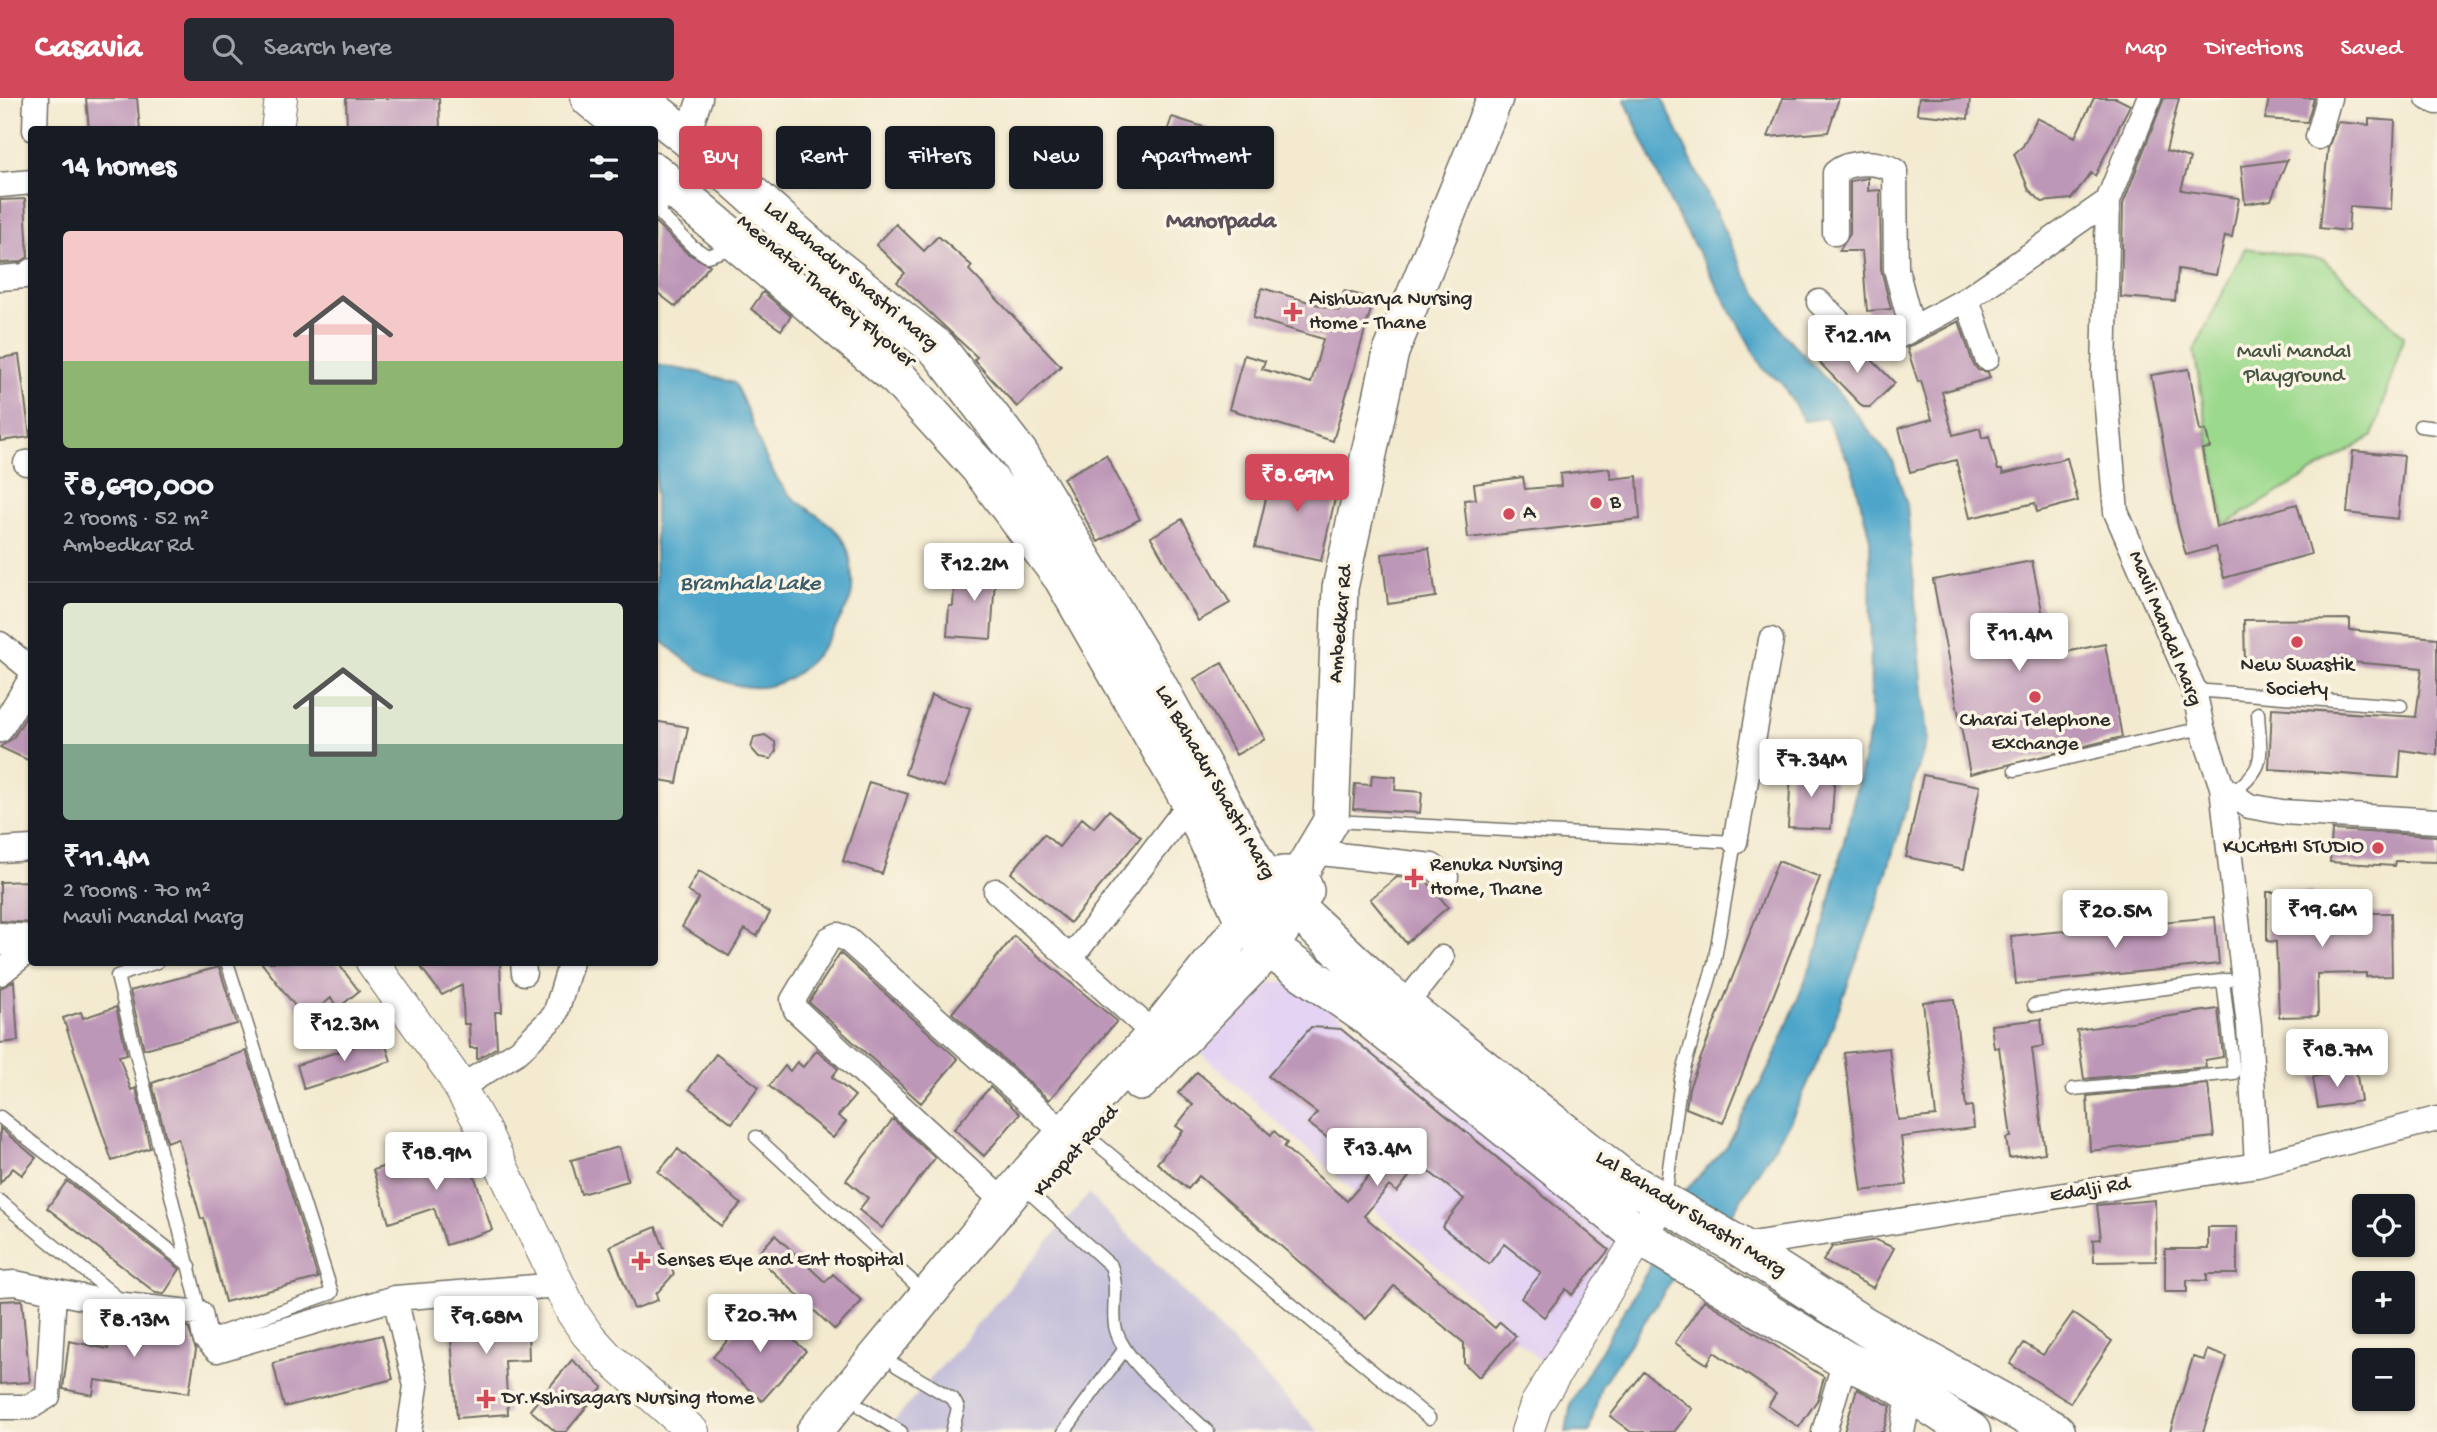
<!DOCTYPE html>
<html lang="en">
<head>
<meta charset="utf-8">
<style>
	body { margin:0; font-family:"Gochi Hand",sans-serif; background:#242831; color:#f1f3f6; height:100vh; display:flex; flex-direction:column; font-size:26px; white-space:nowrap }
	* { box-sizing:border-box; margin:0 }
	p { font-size:23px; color:#9ea1a6 }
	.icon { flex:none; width:38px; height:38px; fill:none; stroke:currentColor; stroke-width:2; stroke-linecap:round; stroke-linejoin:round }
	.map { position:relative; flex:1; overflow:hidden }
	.drawer { position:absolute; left:28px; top:28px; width:630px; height:840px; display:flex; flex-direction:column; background:#171b24; border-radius:7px; box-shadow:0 2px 5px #0004 }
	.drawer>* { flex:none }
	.banner { position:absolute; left:679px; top:28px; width:665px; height:63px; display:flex; gap:14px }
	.buttons { position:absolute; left:2352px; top:1096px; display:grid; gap:14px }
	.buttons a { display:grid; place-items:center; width:63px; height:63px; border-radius:7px; background:#171b24; box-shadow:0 2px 5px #0004; font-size:35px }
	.price { position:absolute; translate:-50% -60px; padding:0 16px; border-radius:7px; background:#fff; color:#222; font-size:23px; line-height:46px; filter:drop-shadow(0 2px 4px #0008) }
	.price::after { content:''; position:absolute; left:50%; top:42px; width:21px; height:16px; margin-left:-10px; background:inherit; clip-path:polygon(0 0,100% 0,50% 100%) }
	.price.selected { background:#d1495b; color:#fff }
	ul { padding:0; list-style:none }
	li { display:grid; align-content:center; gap:14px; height:371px; padding:0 35px }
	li+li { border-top:2px solid #363941 }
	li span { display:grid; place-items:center; height:217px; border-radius:7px; color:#555 }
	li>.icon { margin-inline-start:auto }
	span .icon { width:126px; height:126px; fill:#fffc; stroke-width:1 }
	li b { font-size:30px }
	h2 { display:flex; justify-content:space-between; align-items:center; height:84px; padding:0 35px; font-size:30px }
	.tag { padding:0 24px; border-radius:7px; background:#171b24; box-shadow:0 2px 5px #0004; font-size:24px; line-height:63px }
	.tag.selected { background:#d1495b; color:#fff }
	header { display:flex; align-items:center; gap:42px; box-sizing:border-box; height:98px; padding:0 35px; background:#d1495b; color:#fff }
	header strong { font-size:33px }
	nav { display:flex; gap:38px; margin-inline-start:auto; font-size:24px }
	.search { width:490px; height:63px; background:#242831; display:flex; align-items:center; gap:18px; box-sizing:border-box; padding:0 24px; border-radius:7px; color:#9ea1a6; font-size:26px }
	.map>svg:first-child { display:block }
	.built { fill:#e4d3f2 }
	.industrial { fill:#c6c0da }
	.green { fill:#9bd98d; stroke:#63825c; stroke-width:2 }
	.water { fill:#4da6ca; stroke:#3c687a; stroke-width:2 }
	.building { fill:#bd97b8 }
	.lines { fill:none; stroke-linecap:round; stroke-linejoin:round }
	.service-casing { stroke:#716e65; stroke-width:15 }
	.minor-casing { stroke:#716e65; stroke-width:27 }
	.tertiary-casing { stroke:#716e65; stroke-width:34 }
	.secondary-casing { stroke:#716e65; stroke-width:38 }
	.primary-casing { stroke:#716e65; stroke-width:41 }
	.service { stroke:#fff; stroke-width:12 }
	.minor { stroke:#fff; stroke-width:24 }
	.tertiary { stroke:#fff; stroke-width:32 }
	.secondary { stroke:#fff; stroke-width:35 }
	.primary { stroke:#fff; stroke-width:38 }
	.poi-dot { fill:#d1495b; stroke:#fcf5e5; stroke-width:2.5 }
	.labels { text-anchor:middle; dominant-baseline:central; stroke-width:7; stroke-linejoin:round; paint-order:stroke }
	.street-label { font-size:21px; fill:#2b2b2b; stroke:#fcf5e5 }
	.poi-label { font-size:21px; fill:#2b2b2b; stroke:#fcf5e5; text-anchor:start }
	.park-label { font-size:21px; fill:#475644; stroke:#fcf5e5 }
	.neighbourhood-label { font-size:23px; font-weight:bold; fill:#5e515c; stroke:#fcf5e5 }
	.water-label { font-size:23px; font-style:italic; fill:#395c6b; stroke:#fcf5e5 }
</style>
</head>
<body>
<header>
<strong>Casavia</strong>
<div class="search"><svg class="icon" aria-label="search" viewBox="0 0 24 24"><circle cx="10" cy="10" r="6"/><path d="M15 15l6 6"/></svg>Search here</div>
<nav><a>Map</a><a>Directions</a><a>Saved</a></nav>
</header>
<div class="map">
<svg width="2437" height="1334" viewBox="0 0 2437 1334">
	<rect width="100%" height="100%" fill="#fcf5e5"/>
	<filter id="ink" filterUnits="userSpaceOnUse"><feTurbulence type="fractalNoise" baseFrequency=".0143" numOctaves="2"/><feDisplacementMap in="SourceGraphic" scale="14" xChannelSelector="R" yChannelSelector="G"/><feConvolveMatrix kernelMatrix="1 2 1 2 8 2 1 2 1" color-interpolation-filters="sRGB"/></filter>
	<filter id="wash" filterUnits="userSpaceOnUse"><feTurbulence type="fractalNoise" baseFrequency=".00686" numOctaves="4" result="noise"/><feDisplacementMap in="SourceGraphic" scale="28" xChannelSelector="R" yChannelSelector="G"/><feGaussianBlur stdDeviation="1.57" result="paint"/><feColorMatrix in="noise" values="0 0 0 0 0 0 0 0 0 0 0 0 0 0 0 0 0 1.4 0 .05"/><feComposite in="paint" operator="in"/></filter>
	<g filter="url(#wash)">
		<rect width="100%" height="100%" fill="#f3ead0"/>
		<path class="built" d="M1295,882L1614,1136L1618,1153L1542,1264L1200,954L1271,885Z"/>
		<path class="industrial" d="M1089,1096L1319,1334H885Z"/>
		<path class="green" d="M2245,150L2324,162L2404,238L2373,338L2224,427L2194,253Z"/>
		<path class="water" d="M1624,0H1662L1745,177L1784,236L1838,294L1893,363L1907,407L1927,641L1876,810L1827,943L1791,1022L1729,1120L1684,1094L1727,1049L1773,962L1819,848L1871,629L1870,441L1852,370L1826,320L1804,323L1781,284L1764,272L1670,104Z
			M655,267L698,274L734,285C754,320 760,362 787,394C802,411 842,427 848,452C851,463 854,488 851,499C849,507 842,516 839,523C821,556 793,592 751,589C715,588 681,560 655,537Z
			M1652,1165L1676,1177L1601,1288L1589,1334H1566L1571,1304Z"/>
		<g id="blocks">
			<path class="building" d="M86,0H137L140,32H89Z
				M346,0H439L440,32H347Z
				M1783,0H1839L1828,34L1768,39Z
				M1919,0H1970L1968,21L1917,16Z
				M2094,0H2116L2130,7L2095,78L2091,75L2071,101L2042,104L2029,92L2014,56L2023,48L2037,20L2075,39Z
				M2164,0H2179L2166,53L2190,60L2181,92L2239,100L2232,139L2225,138L2216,177L2178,171L2175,203L2121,199L2123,106Z
				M2269,0H2314L2307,24L2265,21Z
				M1172,19L1213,32L1196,84L1165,75L1171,57L1160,54Z
				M2369,21L2395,23L2391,111L2350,108L2348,133L2320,130L2328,50L2338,24L2369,27Z
				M2287,62L2271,102L2245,106L2241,68Z
				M1868,80V93L1880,92L1881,171L1891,211L1867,213L1862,153H1839L1850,136V83Z
				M25,101L28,159L20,164L0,165V102Z
				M654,123L687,155L710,167L676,209L654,192Z
				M896,126L924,153L938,138L972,168L969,172L1061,268L1017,309L974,262L977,259L897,184L905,175L876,147Z
				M1262,190L1339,213L1344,193L1374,201L1333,343L1229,311L1244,257L1265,263L1262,271L1311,285L1323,241L1253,220Z
				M763,194L791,218L781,232L751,211Z
				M1959,223L1973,265L1978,272L1988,274L1990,280L1942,294L1953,337L1980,330L1982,340L1989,338L1998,372H2002L2003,376L2067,360L2078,403L2037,414L2035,405L1970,420L1956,362L1910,374L1899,330L1932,321L1921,283L1918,284L1907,250Z
				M1835,245L1850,261L1857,254H1864L1895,285L1870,309H1863L1817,262Z
				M19,257L30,339L0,343V260Z
				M2189,271L2200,333L2206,332L2210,350L2202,351L2216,429L2297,406L2311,456L2224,480L2215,449L2186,457L2178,428L2151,277Z
				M2353,353L2404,358L2398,421L2347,415Z
				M1106,357L1140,421L1098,444L1063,380Z
				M1273,369L1339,383L1321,463L1255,449Z
				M1609,370L1611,381L1637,378L1640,421L1468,440L1464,402L1476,401L1474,386L1523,379L1525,391L1561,388L1560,376Z
				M1182,421L1230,505L1198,523L1151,439Z
				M1429,450L1436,499L1388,506L1382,456Z
				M2032,463L2051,557L2105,546L2122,639L1970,676L1933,482Z
				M965,464L996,466L991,541L947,538L949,508H953L954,489L963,490Z
				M2350,521V532L2437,540V657L2401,652L2399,680L2269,671L2272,610L2416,619L2422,570L2350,564L2245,567L2244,522Z
				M1222,565L1265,641L1236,657L1194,581Z
				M931,597L970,610L944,689L905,676Z
				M32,609V664L0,649L13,640Z
				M654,623L688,629L677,685L654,681Z
				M765,637L775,644L776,653L771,661L759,659L751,650L754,639Z
				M1791,671L1835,674L1831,731L1788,729Z
				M1372,677L1396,679L1395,692L1422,694L1420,715L1353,711L1355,686L1371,687Z
				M1923,677L1980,688L1964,771L1906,759Z
				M869,684L908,696L882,776L843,763Z
				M1109,712L1141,739L1070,825L1011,775L1044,736L1059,749L1082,720L1094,730Z
				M2332,732L2437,738V764L2395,763L2394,768L2330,764Z
				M1778,763L1820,779L1723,1025L1686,1010L1689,990Z
				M699,773L770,815L757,838L745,831L729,858L682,829L699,800L687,793Z
				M1397,779L1426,782L1448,809L1406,845L1370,801Z
				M32,783V825L0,823V784Z
				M2267,794H2312V822L2368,821V815H2391L2392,878L2366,879V875L2317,876L2318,918L2279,919L2276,844L2267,843Z
				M2215,819L2219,866L2016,886L2011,838Z
				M1014,838L1117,923L1049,1002L952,915Z
				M840,855L958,961L921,1005L809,904Z
				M261,864H337L359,893L338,910L331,900L305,921Z
				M417,864H500L502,914H495L497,949L477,961V950H470L469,926H464L462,887L442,897Z
				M219,869L237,926L144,951L130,893Z
				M14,883L18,943L0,945V890Z
				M1954,901L1966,1009L1972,1008L1974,1030L1901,1039L1907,1087L1862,1093L1844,955L1889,950L1898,1022L1936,1018L1923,904Z
				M116,909L127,956L119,958L131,992L136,990L150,1050L112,1063L63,920L81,914L83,920Z
				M2218,911L2223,959L2205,962L2206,969L2084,981L2077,932Z
				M2041,921L2044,948L2032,950L2045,1055L2009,1060L2006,1040L2011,1039L1999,949L1994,950L1991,927Z
				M1311,929L1341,931L1609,1152L1572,1197L1566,1191L1544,1219L1521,1200L1541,1175L1504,1146L1489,1166L1442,1129L1464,1101L1419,1066L1397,1094L1389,1088L1364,1118L1495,1230L1500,1224L1516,1238L1479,1279L1464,1265V1245L1394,1188L1366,1221L1199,1078L1188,1091L1157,1065L1183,1033L1176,1028L1193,1007L1178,995L1197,974L1271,1037L1274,1033L1287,1045L1284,1049L1347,1103L1372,1074L1308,1025L1317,1015L1268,978Z
				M383,939L391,963L304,991L297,967Z
				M817,952L838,971L832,979L855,998L838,1018L846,1024L833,1040L769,988L785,968L790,973L797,964L803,969Z
				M246,953L318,1180L225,1204L204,1120L201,1121L178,1040L167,1044L152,985Z
				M716,956L759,989L732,1025L689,991Z
				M2356,972L2361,1003L2318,1010L2313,979Z
				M2208,986L2214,1039L2090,1053L2087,998Z
				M990,989L1020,1016L984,1058L954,1031Z
				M893,1021L935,1060L882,1130L859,1112L868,1100L846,1082Z
				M0,1030L36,1060L22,1077L13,1070L0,1085Z
				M463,1043L492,1132L446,1147L434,1110L389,1125L373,1072Z
				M619,1049L628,1083L581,1096L571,1062Z
				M678,1051L741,1106L721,1128L658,1074Z
				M67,1083L180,1171L164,1196L156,1195L47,1110Z
				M2155,1102L2156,1163L2094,1164L2093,1142L2101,1141L2097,1107Z
				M656,1129L674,1176L656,1196L658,1202L634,1211L610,1148Z
				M2208,1129H2237V1176H2207V1183L2187,1182V1194H2165V1151H2208Z
				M775,1137L825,1184L833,1176L862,1203L835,1232L756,1158Z
				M1876,1142L1894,1150L1873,1190L1823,1163L1832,1149Z
				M22,1202L30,1284L0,1286V1203Z
				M1704,1202L1824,1279L1818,1301L1799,1329L1768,1308L1776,1296L1714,1254L1707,1266L1675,1245Z
				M527,1204L529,1262L505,1263L508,1316L457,1320L449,1213Z
				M757,1209L806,1253L762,1303L713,1259Z
				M2073,1215L2112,1243L2070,1305L2010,1266L2024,1245L2043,1257Z
				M112,1221L188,1229L196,1252L189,1295L95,1282L93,1297L63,1291L69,1243L108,1251Z
				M382,1237L393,1281L284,1309L273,1265Z
				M2207,1252L2227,1259L2203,1334H2170L2193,1259L2204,1262Z
				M572,1262L603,1289L566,1334H556L530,1312Z
				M1644,1274L1692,1311L1674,1334H1631L1610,1318Z
				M1857,1291L1891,1308L1883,1334H1844Z"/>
		</g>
	</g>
	<g filter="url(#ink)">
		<use href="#blocks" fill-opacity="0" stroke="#716e65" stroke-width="2"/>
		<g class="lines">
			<g class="service-casing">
				<path id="service" d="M664,89L660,99V116L692,148L707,158L736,149
					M2420,328L2437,330
					M2194,592L2401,608
					M2015,672L2202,630
					M2231,696C2269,667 2260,659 2258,615
					M1334,723L1735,744L1714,866L1681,981L1665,1100
					M157,864L117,878L200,1215
					M2034,907L2228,882
					M2073,991L2234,975L2223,882
					M0,1019L190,1168
					M1073,1026L1429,1320
					M756,1039L927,1197
					M1021,1087L1111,1168C1119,1189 1112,1207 1115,1228C1121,1263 1182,1308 1208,1334
					M0,1103L119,1201
					M205,1240L332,1195L227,864
					M897,1268L953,1301L958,1310L952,1334
					M862,1310L901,1334
					M1064,1334L1124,1252"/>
			</g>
			<g class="minor-casing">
				<path id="minor" d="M2149,0L2108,103L2104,275L2116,414L2194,592L2202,630L2222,689L2249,928L2257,1067
					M2428,0L2437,4
					M35,32L36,0
					M687,39L700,0
					M2318,39L2329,0
					M0,87L32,84
					M1835,135V75C1849,62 1879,63 1895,73L1896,171L1912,231
					M0,180L25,178L32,173
					M1967,201L1987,260
					M1819,204L1854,239H1897L1912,231L1967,201L2108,103
					M26,365L32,364
					M0,546L32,572
					M0,632L32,579
					M2222,689L2249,708L2282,714L2437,723
					M1735,744L1771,542
					M0,752L32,750
					M1313,754L1432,768L1446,779
					M996,793L1154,936
					M1071,860L1191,704
					M523,864L524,875
					M0,875L32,850
					M1404,908L1442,860
					M459,990L519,953L555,917L571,864
					M1004,1104L796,912L793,902L829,841L838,837L848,842L1064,1035
					M1739,1148L2257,1067L2437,1021
					M0,1186L15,1185L115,1206L200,1215L205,1240L217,1252L395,1200L559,1187
					M395,1200L416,1288L409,1334
					M0,1309H30L48,1298L54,1193
					M1824,1334L1845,1262
					M1902,1334L1910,1295"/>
			</g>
			<g class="tertiary-casing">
				<path id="tertiary" d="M277,32L281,0
					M0,841L32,843
					M372,864L451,974L484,1032L572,1214L587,1236L608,1259L693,1334
					M1527,1334L1536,1307L1640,1138L1664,1104"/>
			</g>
			<g class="secondary-casing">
				<path id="secondary" d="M1300,775L1331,723L1340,490L1391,254L1495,0
					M1140,985L1270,851L1306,793L1303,785
					M814,1334L1030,1073L1154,936L1273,788L1283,776H1297"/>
			</g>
			<g class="primary-casing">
				<path id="primary" d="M590,0L629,32
					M637,0L687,39L822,159L938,251L1019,356L1150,574L1263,779L1381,890L1622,1080L1739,1148L1866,1229L2056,1334
					M654,74L898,280L979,369L1063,480L1191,704L1244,822L1270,851L1363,915L1640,1138L1845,1262L1896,1285L1971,1334"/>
			</g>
			<use href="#service" class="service"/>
			<use href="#minor" class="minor"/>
			<use href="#tertiary" class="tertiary"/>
			<use href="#secondary" class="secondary"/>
			<use href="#primary" class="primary"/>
		</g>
	</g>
	<g class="poi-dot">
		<path d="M1289.5 203.5h7v7h7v7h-7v7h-7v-7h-7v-7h7z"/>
		<circle cx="1596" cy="405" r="7"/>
		<circle cx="1509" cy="416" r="7"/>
		<circle cx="2297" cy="544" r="7"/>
		<circle cx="2035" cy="599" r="7"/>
		<circle cx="2378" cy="750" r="7"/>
		<path d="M1410.5 769.5h7v7h7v7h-7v7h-7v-7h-7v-7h7z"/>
		<path d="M637.5 1152.5h7v7h7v7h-7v7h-7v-7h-7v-7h7z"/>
		<path d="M482.5 1290.5h7v7h7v7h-7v7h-7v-7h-7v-7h7z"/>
	</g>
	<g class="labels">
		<g class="street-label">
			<text transform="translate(850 179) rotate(40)">Lal Bahadur Shastri Marg</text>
			<text transform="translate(825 194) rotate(40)">Meenatai Thakrey Flyover</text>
			<text transform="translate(1342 526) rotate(-85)">Ambedkar Rd</text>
			<text transform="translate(2164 531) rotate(68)">Mavli Mandal Marg</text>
			<text transform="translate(1214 685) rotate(60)">Lal Bahadur Shastri Marg</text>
			<text transform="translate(1077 1054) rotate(-48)">Khopat Road</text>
			<text transform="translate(2090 1093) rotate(-9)">Edalji Rd</text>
			<text transform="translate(1690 1117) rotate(32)">Lal Bahadur Shastri Marg</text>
		</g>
		<g class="poi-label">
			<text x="1309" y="202">Aishwarya Nursing<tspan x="1309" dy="24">Home - Thane</tspan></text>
			<text x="1610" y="405">B</text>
			<text x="1523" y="416">A</text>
			<text x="2297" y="568" text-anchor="middle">New Swastik<tspan x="2297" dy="24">Society</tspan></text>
			<text x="2035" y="623" text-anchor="middle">Charai Telephone<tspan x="2035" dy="24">Exchange</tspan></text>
			<text x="2364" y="750" text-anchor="end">KUCHBHI STUDIO</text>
			<text x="1430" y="768">Renuka Nursing<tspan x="1430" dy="24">Home, Thane</tspan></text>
			<text x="657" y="1163">Senses Eye and Ent Hospital</text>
			<text x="502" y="1301">Dr.Kshirsagars Nursing Home</text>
		</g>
		<g class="park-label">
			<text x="2294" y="255">Mavli Mandal<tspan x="2294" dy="24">Playground</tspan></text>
		</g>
		<g class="neighbourhood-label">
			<text x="1221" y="124">Manorpada</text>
		</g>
		<g class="water-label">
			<text x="750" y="486">Bramhala Lake</text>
		</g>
	</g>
</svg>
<div class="buttons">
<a><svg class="icon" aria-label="locate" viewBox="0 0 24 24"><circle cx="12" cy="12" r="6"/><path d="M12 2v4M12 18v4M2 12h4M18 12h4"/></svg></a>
<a>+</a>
<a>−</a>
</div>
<b class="price" style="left:1857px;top:277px">₹12.1M</b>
<b class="price selected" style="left:1297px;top:416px">₹8.69M</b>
<b class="price" style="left:974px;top:505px">₹12.2M</b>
<b class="price" style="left:2019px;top:575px">₹11.4M</b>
<b class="price" style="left:1811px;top:701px">₹7.34M</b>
<b class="price" style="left:2322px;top:851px">₹19.6M</b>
<b class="price" style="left:2115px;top:852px">₹20.5M</b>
<b class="price" style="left:344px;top:965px">₹12.3M</b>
<b class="price" style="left:2337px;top:991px">₹18.7M</b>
<b class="price" style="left:1377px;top:1090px">₹13.4M</b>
<b class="price" style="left:436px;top:1094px">₹18.9M</b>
<b class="price" style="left:760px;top:1256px">₹20.7M</b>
<b class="price" style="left:486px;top:1258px">₹9.68M</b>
<b class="price" style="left:134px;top:1261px">₹8.13M</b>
<div class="banner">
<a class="tag selected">Buy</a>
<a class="tag">Rent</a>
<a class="tag">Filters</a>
<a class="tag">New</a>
<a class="tag">Apartment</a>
</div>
<section class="drawer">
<h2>14 homes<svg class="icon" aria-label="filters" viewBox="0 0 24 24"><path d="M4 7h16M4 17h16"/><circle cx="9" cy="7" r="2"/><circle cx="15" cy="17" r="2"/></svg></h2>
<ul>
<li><span style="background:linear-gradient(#f6c9c9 60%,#8fb573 0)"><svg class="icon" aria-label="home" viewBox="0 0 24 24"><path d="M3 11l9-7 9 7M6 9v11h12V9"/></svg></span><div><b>₹8,690,000</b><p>2 rooms · 52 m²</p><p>Ambedkar Rd</p></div></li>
<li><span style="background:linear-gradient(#dfe7d0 65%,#7fa58c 0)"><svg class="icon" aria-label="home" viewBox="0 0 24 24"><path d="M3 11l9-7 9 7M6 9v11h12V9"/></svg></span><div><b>₹11.4M</b><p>2 rooms · 70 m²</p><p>Mavli Mandal Marg</p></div></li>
</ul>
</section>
</div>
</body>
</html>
